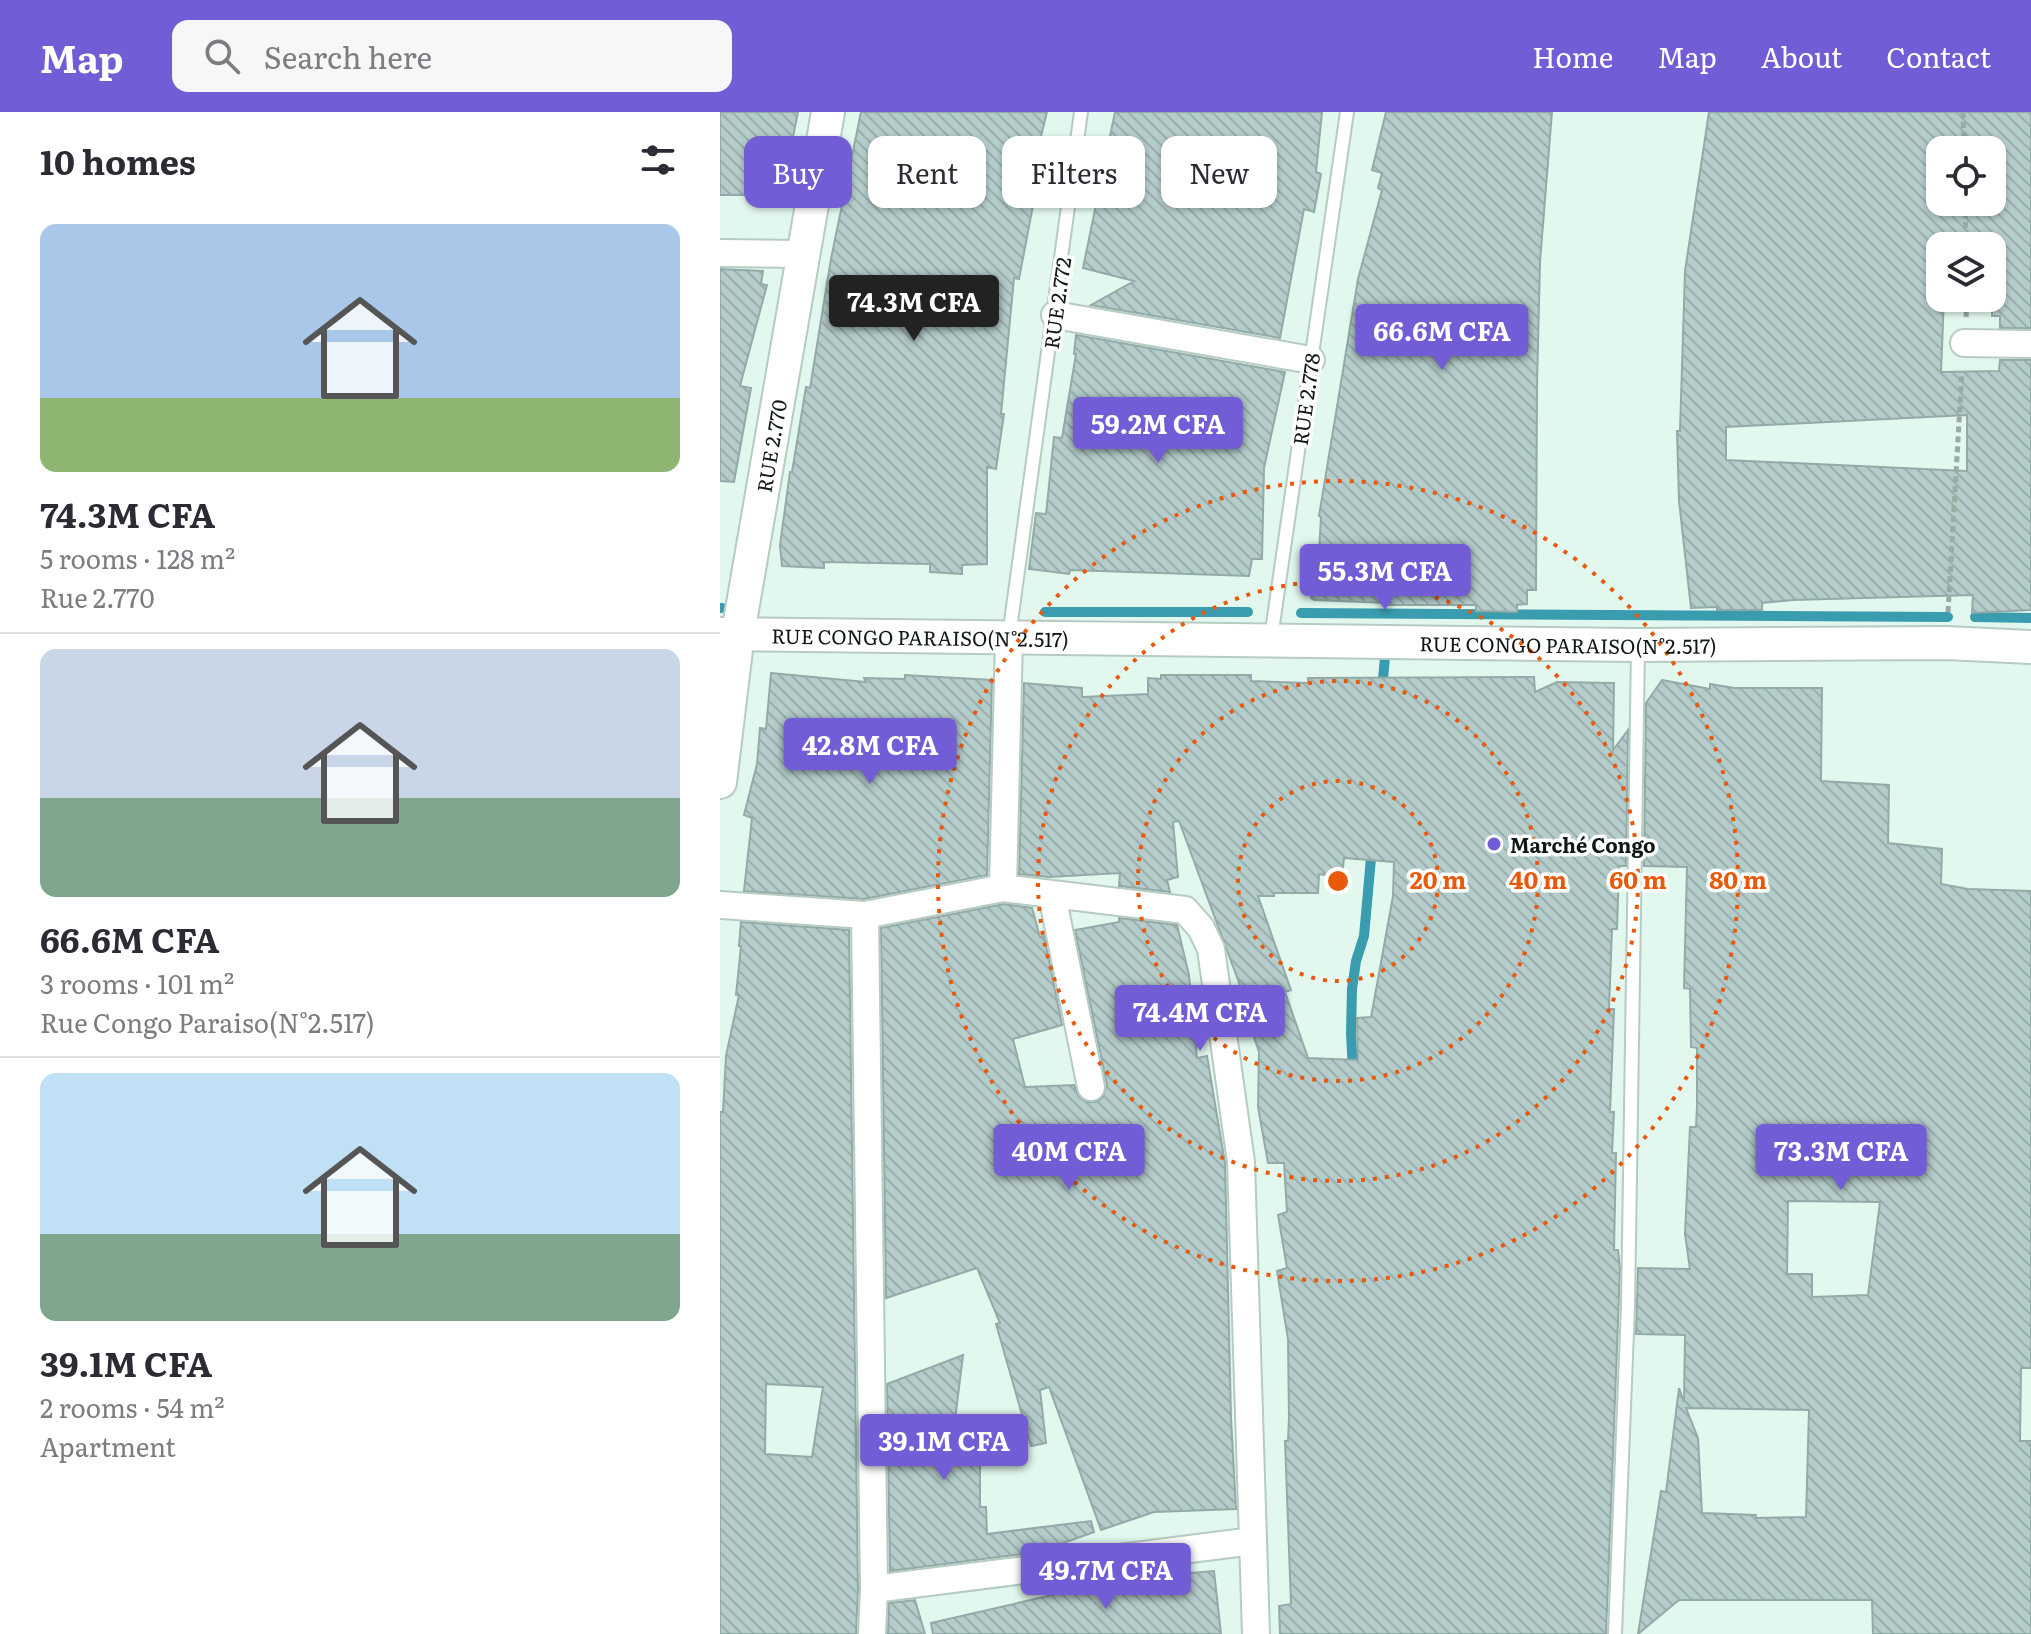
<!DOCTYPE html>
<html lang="en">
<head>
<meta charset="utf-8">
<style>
	body { margin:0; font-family:Literata,serif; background:#f7f7f7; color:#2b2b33; height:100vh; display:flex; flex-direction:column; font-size:30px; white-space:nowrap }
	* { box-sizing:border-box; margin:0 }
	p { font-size:26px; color:#7c7c81 }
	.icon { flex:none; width:44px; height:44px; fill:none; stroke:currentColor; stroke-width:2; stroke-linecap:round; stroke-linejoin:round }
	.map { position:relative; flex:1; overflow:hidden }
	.panel { display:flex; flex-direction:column; background:#fff; width:720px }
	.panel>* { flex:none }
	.top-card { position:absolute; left:24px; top:24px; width:760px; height:72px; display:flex; gap:16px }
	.tools { position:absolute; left:1206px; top:24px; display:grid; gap:16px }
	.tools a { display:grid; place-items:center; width:80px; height:80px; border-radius:16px; background:#fff; box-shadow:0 2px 6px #0004; font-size:40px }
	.price { position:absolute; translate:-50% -68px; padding:0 18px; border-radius:8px; background:#725dd7; color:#fff; font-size:26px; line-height:52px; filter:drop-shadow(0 2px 4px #0008) }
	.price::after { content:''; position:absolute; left:50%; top:48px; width:24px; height:18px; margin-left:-12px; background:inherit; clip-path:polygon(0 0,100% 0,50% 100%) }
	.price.current { background:#222; color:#fff }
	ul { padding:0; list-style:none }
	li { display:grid; align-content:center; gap:16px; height:424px; padding:0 40px }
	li+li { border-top:2px solid #e1e1e2 }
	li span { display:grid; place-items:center; height:248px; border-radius:16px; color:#555 }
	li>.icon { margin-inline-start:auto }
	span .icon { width:144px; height:144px; fill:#fffc; stroke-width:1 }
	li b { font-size:34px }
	h2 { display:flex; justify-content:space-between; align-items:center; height:96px; padding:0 40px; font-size:34px }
	.chip { padding:0 28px; border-radius:16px; background:#fff; box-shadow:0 2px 6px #0004; font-size:28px; line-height:72px }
	.chip.current { background:#725dd7; color:#fff }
	header { display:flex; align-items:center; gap:48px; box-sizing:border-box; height:112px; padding:0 40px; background:#725dd7; color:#fff }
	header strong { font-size:38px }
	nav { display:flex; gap:44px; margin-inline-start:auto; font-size:28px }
	.search { width:560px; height:72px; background:#f7f7f7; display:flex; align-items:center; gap:20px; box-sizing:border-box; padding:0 28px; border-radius:16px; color:#7c7c81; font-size:30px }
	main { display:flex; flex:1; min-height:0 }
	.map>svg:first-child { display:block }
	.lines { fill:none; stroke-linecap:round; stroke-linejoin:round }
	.stream { stroke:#399caf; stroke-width:10 }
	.building { fill:url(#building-back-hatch); stroke:#92aaa8; stroke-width:2; fill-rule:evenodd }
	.service-casing { stroke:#b6cbc1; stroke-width:16 }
	.minor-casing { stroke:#b6cbc1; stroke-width:30 }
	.tertiary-casing { stroke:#b6cbc1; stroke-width:36 }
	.path { stroke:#9aaba3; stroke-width:5; stroke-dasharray:6 4; stroke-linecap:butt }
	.service { stroke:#fff; stroke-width:12 }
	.minor { stroke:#fff; stroke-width:26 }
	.tertiary { stroke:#fff; stroke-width:32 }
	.ring { fill:none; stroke:#e8590c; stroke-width:4; stroke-dasharray:4 8 }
	.poi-dot { fill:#725dd7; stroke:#fff; stroke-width:3 }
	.labels { text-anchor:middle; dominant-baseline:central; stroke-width:7; stroke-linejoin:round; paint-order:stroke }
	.street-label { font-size:20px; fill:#101815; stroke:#fff }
	.poi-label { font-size:20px; font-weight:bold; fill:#101815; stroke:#fff; text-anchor:start }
	.centre { fill:#e8590c; stroke:#fff; stroke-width:4 }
	.ring-label { font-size:24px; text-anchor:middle; font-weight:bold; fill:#e8590c; stroke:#fff; stroke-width:7; stroke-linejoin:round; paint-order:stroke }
</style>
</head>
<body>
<header>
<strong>Map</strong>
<div class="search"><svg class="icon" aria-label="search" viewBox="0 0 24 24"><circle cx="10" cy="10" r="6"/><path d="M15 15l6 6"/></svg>Search here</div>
<nav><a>Home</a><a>Map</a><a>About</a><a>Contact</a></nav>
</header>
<main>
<section class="panel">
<h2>10 homes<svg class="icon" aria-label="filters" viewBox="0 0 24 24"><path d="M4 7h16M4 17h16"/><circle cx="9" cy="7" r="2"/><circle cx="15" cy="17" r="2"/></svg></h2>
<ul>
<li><span style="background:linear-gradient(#a9c7e8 70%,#8fb573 0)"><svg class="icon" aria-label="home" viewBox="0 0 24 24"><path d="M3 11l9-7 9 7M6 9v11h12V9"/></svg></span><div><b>74.3M CFA</b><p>5 rooms · 128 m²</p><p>Rue 2.770</p></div></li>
<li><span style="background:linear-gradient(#c9d6e8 60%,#7fa58c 0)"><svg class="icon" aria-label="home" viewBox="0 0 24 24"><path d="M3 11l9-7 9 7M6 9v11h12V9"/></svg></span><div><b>66.6M CFA</b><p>3 rooms · 101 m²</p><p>Rue Congo Paraiso(N°2.517)</p></div></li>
<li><span style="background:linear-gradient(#bfe0f5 65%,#7fa58c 0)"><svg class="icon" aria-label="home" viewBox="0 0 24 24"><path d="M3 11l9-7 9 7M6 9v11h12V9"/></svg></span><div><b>39.1M CFA</b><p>2 rooms · 54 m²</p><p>Apartment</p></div></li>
</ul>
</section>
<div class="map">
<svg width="1311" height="1522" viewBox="0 0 1311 1522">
	<defs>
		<pattern id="building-back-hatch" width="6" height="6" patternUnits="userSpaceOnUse" patternTransform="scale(2)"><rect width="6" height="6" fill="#b4ccca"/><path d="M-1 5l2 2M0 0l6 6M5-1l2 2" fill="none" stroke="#9aaead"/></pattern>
	</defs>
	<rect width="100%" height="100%" fill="#e2f8ee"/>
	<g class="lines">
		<path class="stream" d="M0,496H2
			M325,500H528
			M581,501L1228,505
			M1255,505L1311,506
			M663,567L666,535
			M633,961L631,921L632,877L636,849L644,824L652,735"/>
	</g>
	<path class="building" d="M0,0H78L71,35L62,33L60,83H0Z
		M141,0H327L307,81L315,83L299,167L294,166L281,302H284L276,357L267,355V452L242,453V462L210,460V452L104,450V456L62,454L60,433L70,360H72L86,275L90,276L111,147Z
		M395,0H602L596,60L601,62L594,100L584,97L560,226L371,193L414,169L363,156Z
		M666,0H832L820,150L817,273L816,478H807V492L797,493V500L756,499V493H667V491L594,488L591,486L599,440L601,405L599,404L638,167L662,78L658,76L662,61L652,58Z
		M989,0H1311V216H1280V204H1272V134H1220V186H1224L1221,260L1279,259L1280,248H1311V498L1252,501L1253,483L1073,488L1042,491V498H997V495L971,496L959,389L957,319H960L965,159ZM1220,38H1272V90H1220ZM1247,303V359L1006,348V315Z
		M0,157L43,159L41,172L47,173L20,274L31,276L14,370L0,369Z
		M356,223L565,260L544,356L542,447H532L529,464L350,458L349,462L309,457L316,401L326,402L334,325L342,326L356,242H354Z
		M51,561L146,570L144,566L185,567V563L272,568L267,763L144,787L24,779L32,706L24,703L37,652L40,616L46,617Z
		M441,563H531V569L588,571V566L814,565L815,580L837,570L894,571L893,638L908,618L906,754H899L897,817H892L889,897H894L890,1000H894L892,1041H896L894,1138H898L900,1156L886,1522H560L559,1494L571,1492L565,1329H568L569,1305L568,1227L557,1159L567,1156L558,1103L567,1100L564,1051H548L538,995L539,940L530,913L534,911L459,709L453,710L458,765L447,768L450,780L399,774L400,761L329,765L299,762L304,571L362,576V585L428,582V566L441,567ZM624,746L674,750L673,784L660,856L651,905L637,906L638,948L588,946L565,880L571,878L538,784H554V781H598L599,762L622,766Z
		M942,568L990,577V572L1014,576H1102L1101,669L1169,673L1168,731L1222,737L1221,772L1248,777L1311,779V1256H1301L1300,1329H1311V1522H1153L1152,1488H959L918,1522L941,1379L946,1380L959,1276L964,1290L965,1223L916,1222L918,1156L970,1157L965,1122L970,1015H976L977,994V936L971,935L970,877L964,876L967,755L924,754L926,591ZM1068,1089L1160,1090L1148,1183L1092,1185V1162H1067ZM966,1296L1089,1298L1086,1405L1036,1406V1403L982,1401L978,1326Z
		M284,792L312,796L320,825L324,824L342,913L293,927L305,975L354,973L359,985L367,990H375L382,986L387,973L355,818L399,810V806L457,813L469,863L477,946L487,944L505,1051L511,1306L516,1397L434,1400L381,1418L329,1275L320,1278L326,1331L311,1334L276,1212L280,1211L257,1156L166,1186L161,816Z
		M21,810L129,818L138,1477L136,1522H0V1000H3L6,944L19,883H16L21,834H19ZM46,1272L103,1275L92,1345L45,1342Z
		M243,1243L232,1333L260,1332V1395H266L267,1422L371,1409L374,1420L318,1440L170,1459L167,1272Z
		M494,1459L501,1522H213L211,1511L354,1478L355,1480L424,1469L423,1465Z
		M195,1488L205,1522H168L169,1491Z"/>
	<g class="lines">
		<g class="service-casing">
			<path id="service" d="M289,524L361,0
				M551,526L627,0
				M895,1522L908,1194L918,534"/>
		</g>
		<g class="minor-casing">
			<path id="minor" d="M0,141L82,142
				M335,203L591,248
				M1244,231L1311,232
				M283,776L289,525
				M332,783L371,975
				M0,793L145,803L283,776L465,798L481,816L491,837L521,1050L536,1522
				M145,803L154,1477L152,1522
				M154,1477L533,1429"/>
		</g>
		<g class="tertiary-casing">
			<g id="tertiary">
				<path id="s1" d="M0,522L918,533L1226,531L1311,535"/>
				<path id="s2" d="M0,670L18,521L108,0"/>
			</g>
		</g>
		<path class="path" d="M1243,0L1244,38
			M1245,90L1246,134
			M1246,205L1247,186
			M1228,500L1242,259"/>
		<use href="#service" class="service"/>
		<use href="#minor" class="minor"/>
		<use href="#tertiary" class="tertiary"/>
	</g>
	<g class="ring">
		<circle cx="618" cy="769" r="100"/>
		<circle cx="618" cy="769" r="200"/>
		<circle cx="618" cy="769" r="300"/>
		<circle cx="618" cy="769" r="400"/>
	</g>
	<circle class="poi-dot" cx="774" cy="732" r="8"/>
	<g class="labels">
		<g class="street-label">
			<text transform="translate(336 191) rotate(-82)">RUE 2.772</text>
			<text transform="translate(585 287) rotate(-82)">RUE 2.778</text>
			<text stroke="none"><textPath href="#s2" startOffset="340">RUE 2.770</textPath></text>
			<text stroke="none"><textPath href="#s1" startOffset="200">RUE CONGO PARAISO(N°2.517)</textPath></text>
			<text stroke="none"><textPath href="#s1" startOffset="848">RUE CONGO PARAISO(N°2.517)</textPath></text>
		</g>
		<g class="poi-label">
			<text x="790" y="732">Marché Congo</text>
		</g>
	</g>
	<circle cx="618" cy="769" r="12" class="centre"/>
	<g class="ring-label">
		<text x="718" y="777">20 m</text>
		<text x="818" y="777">40 m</text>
		<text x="918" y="777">60 m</text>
		<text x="1018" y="777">80 m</text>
	</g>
</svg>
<div class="tools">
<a><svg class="icon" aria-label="locate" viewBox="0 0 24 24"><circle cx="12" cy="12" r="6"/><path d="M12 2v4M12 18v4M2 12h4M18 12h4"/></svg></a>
<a><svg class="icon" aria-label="layers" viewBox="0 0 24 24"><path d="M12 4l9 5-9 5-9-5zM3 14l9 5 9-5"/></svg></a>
</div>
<b class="price current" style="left:194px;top:231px">74.3M CFA</b>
<b class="price" style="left:722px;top:260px">66.6M CFA</b>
<b class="price" style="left:438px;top:353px">59.2M CFA</b>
<b class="price" style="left:665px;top:500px">55.3M CFA</b>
<b class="price" style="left:150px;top:674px">42.8M CFA</b>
<b class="price" style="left:480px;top:941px">74.4M CFA</b>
<b class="price" style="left:349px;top:1080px">40M CFA</b>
<b class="price" style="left:1121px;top:1080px">73.3M CFA</b>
<b class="price" style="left:224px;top:1370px">39.1M CFA</b>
<b class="price" style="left:386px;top:1499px">49.7M CFA</b>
<div class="top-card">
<a class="chip current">Buy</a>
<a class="chip">Rent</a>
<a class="chip">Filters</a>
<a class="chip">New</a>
</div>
</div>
</main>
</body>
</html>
